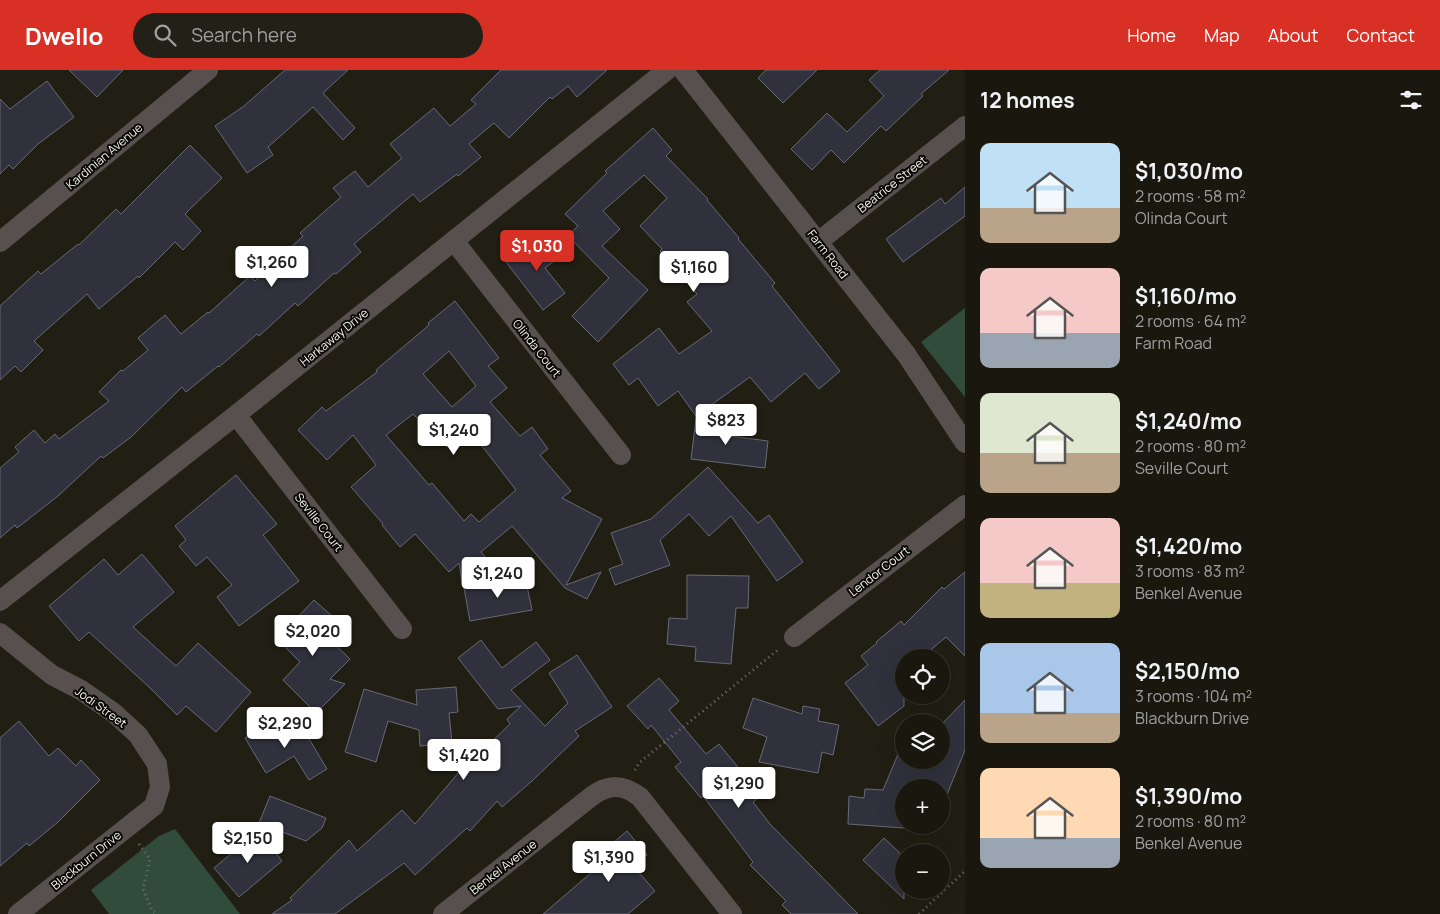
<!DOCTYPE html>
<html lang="en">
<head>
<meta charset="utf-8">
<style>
	body { margin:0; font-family:Manrope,sans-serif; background:#222017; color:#f1f3f6; height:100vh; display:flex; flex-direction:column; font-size:19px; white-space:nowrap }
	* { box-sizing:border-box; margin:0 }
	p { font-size:16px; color:#9f9f9e }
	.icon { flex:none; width:28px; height:28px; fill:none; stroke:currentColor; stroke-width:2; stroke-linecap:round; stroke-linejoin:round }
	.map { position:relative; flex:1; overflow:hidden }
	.side { display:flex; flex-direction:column; background:#19170e; width:475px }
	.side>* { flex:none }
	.fabs { position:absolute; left:895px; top:579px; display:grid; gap:10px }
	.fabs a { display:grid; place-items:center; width:55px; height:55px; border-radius:50%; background:#19170e; box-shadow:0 5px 20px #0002,0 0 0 1px #37362e; font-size:25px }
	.price { position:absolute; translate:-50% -42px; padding:0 11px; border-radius:5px; background:#fff; color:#222; font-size:16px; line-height:32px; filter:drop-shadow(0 1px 2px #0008) }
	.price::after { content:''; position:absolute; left:50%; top:30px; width:15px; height:11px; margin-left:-8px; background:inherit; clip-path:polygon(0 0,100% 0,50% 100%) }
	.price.selected { background:#d93025; color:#fff }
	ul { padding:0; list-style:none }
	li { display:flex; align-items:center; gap:15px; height:125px; padding:0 15px }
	li span { display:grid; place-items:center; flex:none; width:140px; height:100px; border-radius:10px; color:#555 }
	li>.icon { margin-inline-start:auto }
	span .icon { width:60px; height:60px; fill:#fffc; stroke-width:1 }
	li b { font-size:21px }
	h2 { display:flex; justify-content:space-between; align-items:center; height:60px; padding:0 15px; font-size:21px }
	header { display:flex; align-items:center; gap:30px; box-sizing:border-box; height:70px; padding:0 25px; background:#d93025; color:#fff }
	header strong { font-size:24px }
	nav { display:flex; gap:28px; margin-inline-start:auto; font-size:18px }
	.search { width:350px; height:45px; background:#222017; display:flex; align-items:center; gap:12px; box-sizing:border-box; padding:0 18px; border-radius:28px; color:#9f9f9e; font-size:19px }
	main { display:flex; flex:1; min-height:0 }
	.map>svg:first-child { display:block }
	.green { fill:#324c3c }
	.building { fill:#30313c; stroke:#686977; fill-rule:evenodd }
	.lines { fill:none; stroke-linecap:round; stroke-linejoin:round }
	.path { stroke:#737167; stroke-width:3; stroke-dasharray:1 4; stroke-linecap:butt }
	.street { stroke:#57504f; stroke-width:20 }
	.labels { text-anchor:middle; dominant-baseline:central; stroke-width:4; stroke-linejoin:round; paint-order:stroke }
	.street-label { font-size:12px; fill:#f6f5ed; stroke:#090805 }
</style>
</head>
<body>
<header>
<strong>Dwello</strong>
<div class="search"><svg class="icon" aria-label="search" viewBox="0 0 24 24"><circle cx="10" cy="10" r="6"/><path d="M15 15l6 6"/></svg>Search here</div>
<nav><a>Home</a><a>Map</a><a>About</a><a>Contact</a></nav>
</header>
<main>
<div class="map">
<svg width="965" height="844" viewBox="0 0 965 844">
	<rect width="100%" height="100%" fill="#211f13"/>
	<path class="green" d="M965,238V327L921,272Z
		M175,759L240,844H109L91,820L159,766Z"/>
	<path class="building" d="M69,0H123L97,27Z
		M285,0H348L323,23L355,58L343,70L313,37L268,77L273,85L247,103L215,56L244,36Z
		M501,0H607L577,27L568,16L552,29L550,27L509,68L494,53L469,74L481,87L458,106L457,104L420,132L413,124L354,174L361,182L336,204L334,203L298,236L295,233L259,266L257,264L219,297L218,296L186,322L182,317L131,367L103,388L101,386L58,426L17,458L15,455L0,468V398L19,382L15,377L34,360L45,373L55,364L59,369L109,331L99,322L121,300L123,301L148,280L138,268L165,245L181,264L208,242L209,243L250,206L255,211L303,166L300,163L341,127L333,118L355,101L368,117L402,88L390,74L434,38L450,56L476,34L471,30Z
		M766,0H817L783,33L758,8Z
		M880,0H949L921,24L923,26L886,61L881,56L844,93L831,80L812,100L791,79L827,43L847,62L884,26L869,10Z
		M47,11L74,47L38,74L13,99L9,95L0,104V29L10,39Z
		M653,58L672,80L666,86L708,129L707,130L739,168L738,169L775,213L772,216L840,301L819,319L805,303L771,332L750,307L696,346L678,321L658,336L638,308L629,315L613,294L659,258L679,284L712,261L687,232L697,224L660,181L662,179L640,156L667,128L644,105L603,141L620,159L602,176L648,220L598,272L572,246L609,208L568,166L578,156L565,144L607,103L605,101Z
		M190,75L222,108L185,144L201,161L183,180L175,172L139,208L138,206L99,239L87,224L34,271L43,280L21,302L15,296L0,310V236L38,201L41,204L78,174L79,175L116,139L121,144Z
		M965,117V146L903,192L886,169L941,128L945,134Z
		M540,165L558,188L545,198L565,223L543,240L506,192Z
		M455,231L499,288L488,296L507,318L490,332L520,366L532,357L548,379L540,385L571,421L562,428L602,449L566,515L601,502L587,529L565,518L512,456L481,482L488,490L462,512L459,493L449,502L415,464L400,477L382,455L383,454L351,417L376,395L353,365L327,390L298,360L322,337L326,341L377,302L376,300L429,255L428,253ZM449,281L476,316L452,337L423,304ZM413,344L417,348L420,346L447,377L467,360L486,381L516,420L479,452L471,444L464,451L432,413L429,415L386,365Z
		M696,349L731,353L730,366L768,371L765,398L691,389Z
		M708,397L758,453L769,445L803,492L777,511L731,446L709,466L689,444L660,470L670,495L615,515L609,499L623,494L611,463L651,449Z
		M236,405L277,454L263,465L299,511L239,556L217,527L232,515L207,487L196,496L179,476L186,470L175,456Z
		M142,484L174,522L133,557L176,596L198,573L251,622L216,662L186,636L177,645L149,617L89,562L79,571L49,536L104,489L118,505Z
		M965,502V586L946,567L921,588H904V636L878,656L845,613L868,595L861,586L877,573L876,572L901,551L904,555L942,517L944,519Z
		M687,505L749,506L748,538H736L731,594L695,591L696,577L667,574L669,548L687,549Z
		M525,507L532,540L470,551L464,518Z
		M314,530L335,549L322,562L350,589L330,609L345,614L316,643L283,610L300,592L277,569Z
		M481,570L502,598L536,572L550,590L511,620L545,656L568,633L549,603L577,585L612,637L575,661L579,666L533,710L502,737L497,731L470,761L467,758L415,805L404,793L335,844H272L292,830L290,828L349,770L357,781L402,740L415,754L465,695L461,691L479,674L484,679L510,654L507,649L521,636L498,639L458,588Z
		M659,608L679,631L669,640L706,684L719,674L742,702L749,697L767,721L753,732L770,754L858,844H791L782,835L786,831L750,795L753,792L703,726L701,728L675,697L681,692L651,655L648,659L627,636Z
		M456,617L458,642L449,643L452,673L420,676L419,660L388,651L376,692L345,682L364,619L417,635L416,620Z
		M753,628L802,644L803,636L820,639L818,651L839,655L833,685L822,682L818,703L759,692L767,667L743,658Z
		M965,630V680L942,737L941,718H904V758L848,754L849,726L864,728L865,719L883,720L904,670V690H941V655Z
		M19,651L49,686L58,678L76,696L81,690L100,710L58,752L29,776L27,773L0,796V668Z
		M271,651L279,664L299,652L327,699L309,710L294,686L266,703L245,668Z
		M270,726L326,748L322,758L306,771L259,753Z
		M258,761L282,791L239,827L214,798Z
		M627,761L647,785L634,797L655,821L628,844H543L598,797L592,791Z
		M884,768L904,787V829L863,790Z"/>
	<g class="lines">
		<path class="path" d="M635,700L639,693L779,579
			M139,774L150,789L143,819L152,841L158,844
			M919,844L965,801"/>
		<path class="street" d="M683,0L906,284L965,373
			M454,171L621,385
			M0,172L208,0
			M818,172L965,56
			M236,345L402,559
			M0,531L236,345L667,0
			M0,563L52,605L81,620L114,643L138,665L157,694L160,717L154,736L18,844
			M794,567L965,435
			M443,844L592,726C609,714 623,714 640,727L732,844"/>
	</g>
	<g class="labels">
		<g class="street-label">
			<text transform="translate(104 86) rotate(-40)">Kardinian Avenue</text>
			<text transform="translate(892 114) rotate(-38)">Beatrice Street</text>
			<text transform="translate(828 184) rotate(52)">Farm Road</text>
			<text transform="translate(334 267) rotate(-39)">Harkaway Drive</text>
			<text transform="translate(537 278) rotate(52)">Olinda Court</text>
			<text transform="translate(319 452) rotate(52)">Seville Court</text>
			<text transform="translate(879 501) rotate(-38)">Lendor Court</text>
			<text transform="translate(101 637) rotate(36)">Jodi Street</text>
			<text transform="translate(86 790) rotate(-39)">Blackburn Drive</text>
			<text transform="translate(503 797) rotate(-38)">Benkel Avenue</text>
		</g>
	</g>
</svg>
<div class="fabs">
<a><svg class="icon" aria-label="locate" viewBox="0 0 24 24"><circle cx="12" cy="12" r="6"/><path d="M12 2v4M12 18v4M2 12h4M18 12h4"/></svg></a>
<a><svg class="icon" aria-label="layers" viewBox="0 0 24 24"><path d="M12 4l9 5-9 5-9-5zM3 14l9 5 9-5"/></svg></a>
<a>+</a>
<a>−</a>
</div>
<b class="price selected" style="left:537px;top:202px">$1,030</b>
<b class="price" style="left:272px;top:218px">$1,260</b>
<b class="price" style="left:694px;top:223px">$1,160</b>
<b class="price" style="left:726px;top:376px">$823</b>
<b class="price" style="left:454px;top:386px">$1,240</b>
<b class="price" style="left:498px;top:529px">$1,240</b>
<b class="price" style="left:313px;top:587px">$2,020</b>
<b class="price" style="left:285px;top:679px">$2,290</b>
<b class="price" style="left:464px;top:711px">$1,420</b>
<b class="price" style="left:739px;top:739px">$1,290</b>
<b class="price" style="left:248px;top:794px">$2,150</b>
<b class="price" style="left:609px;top:813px">$1,390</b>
</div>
<section class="side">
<h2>12 homes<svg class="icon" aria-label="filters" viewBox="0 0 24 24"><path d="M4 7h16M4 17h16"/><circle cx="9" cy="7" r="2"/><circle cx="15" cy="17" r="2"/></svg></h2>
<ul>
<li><span style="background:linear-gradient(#bfe0f5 65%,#b9a48a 0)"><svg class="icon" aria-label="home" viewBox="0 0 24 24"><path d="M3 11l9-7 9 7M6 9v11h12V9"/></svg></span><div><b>$1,030/mo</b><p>2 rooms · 58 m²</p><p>Olinda Court</p></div></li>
<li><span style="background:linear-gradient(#f6c9c9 65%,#9aa5b1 0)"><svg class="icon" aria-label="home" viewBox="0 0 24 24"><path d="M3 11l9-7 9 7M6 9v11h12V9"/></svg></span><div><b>$1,160/mo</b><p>2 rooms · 64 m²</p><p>Farm Road</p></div></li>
<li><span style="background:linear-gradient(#dfe7d0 60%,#b9a48a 0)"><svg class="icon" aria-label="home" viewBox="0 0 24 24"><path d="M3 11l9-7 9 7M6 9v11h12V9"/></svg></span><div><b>$1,240/mo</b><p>2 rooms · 80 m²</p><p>Seville Court</p></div></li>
<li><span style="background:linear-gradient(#f6c9c9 65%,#c2b280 0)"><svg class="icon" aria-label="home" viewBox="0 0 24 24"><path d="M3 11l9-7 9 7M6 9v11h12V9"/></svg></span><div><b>$1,420/mo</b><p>3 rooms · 83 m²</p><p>Benkel Avenue</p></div></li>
<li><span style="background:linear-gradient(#a9c7e8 70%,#b9a48a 0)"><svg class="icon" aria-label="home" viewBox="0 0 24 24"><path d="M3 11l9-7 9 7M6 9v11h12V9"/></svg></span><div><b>$2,150/mo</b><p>3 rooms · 104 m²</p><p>Blackburn Drive</p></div></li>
<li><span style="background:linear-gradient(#ffd9b3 70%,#9aa5b1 0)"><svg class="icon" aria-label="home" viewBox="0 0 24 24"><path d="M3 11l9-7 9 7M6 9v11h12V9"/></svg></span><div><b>$1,390/mo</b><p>2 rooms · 80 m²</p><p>Benkel Avenue</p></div></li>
</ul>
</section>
</main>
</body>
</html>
